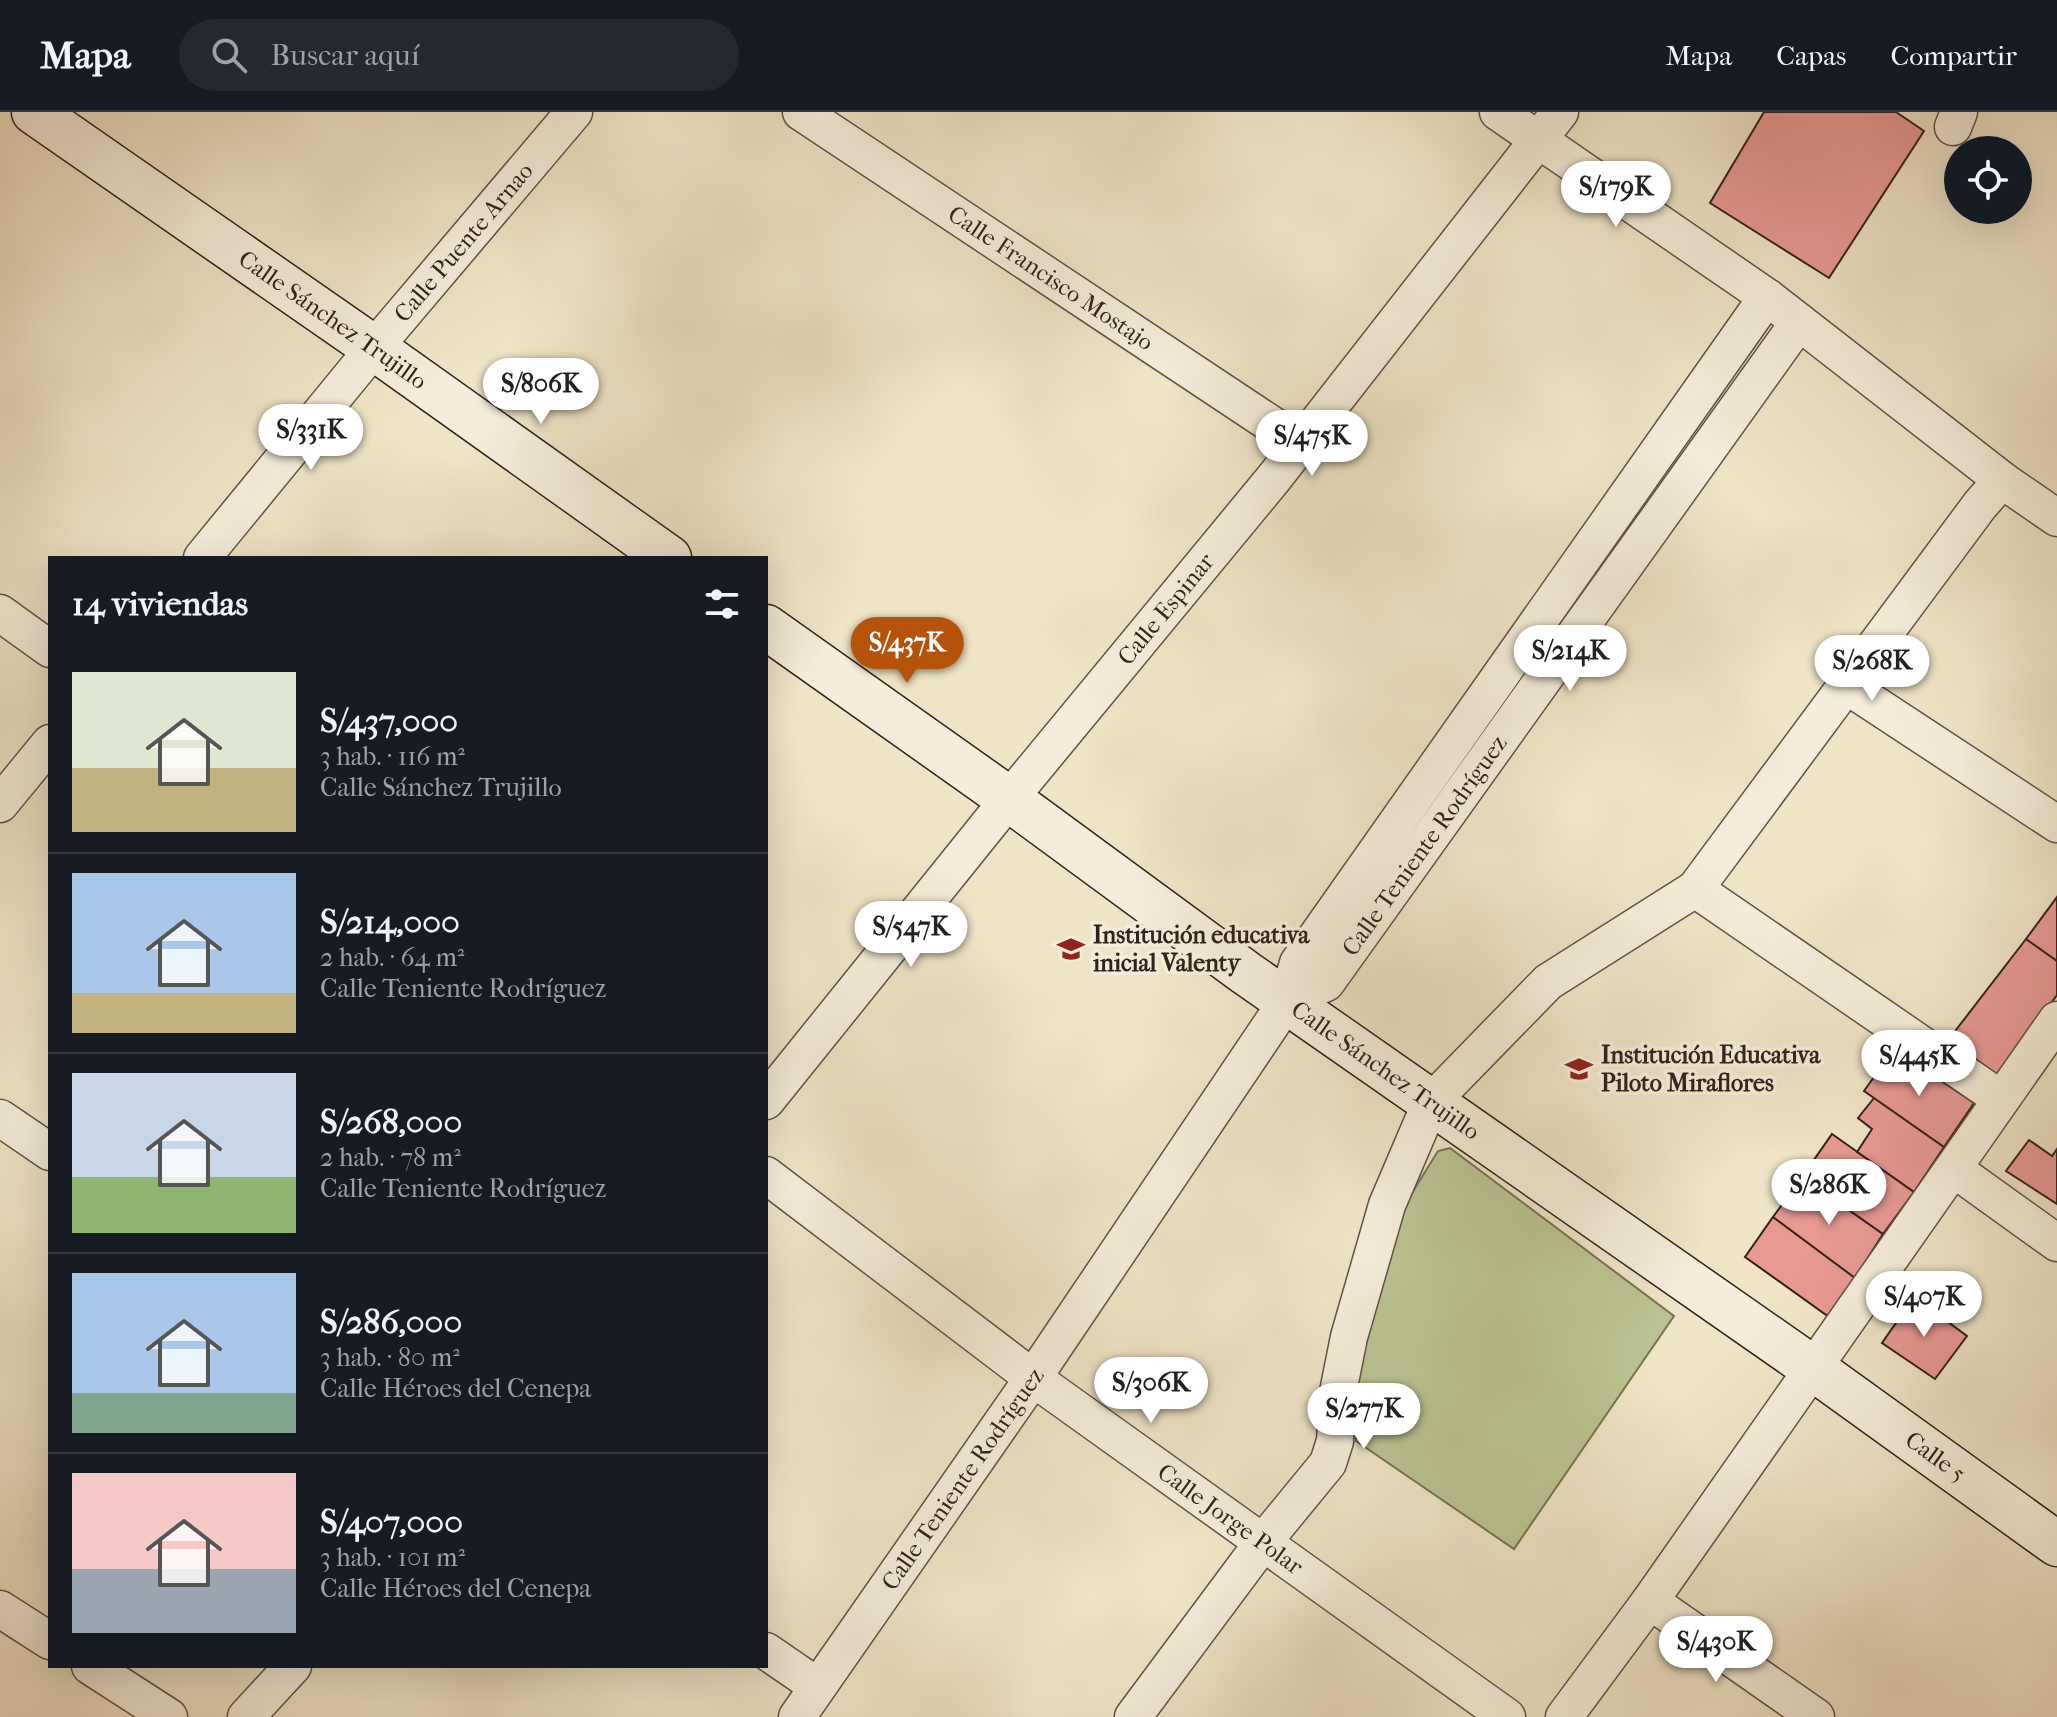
<!DOCTYPE html>
<html lang="es">
<head>
<meta charset="utf-8">
<style>
	body { margin:0; font-family:"IM FELL French Canon",serif; background:#242831; color:#f1f3f6; height:100vh; display:flex; flex-direction:column; font-size:30px; white-space:nowrap }
	* { box-sizing:border-box; margin:0 }
	p { font-size:26px; color:#9ea1a6 }
	.icon { flex:none; width:44px; height:44px; fill:none; stroke:currentColor; stroke-width:2; stroke-linecap:round; stroke-linejoin:round }
	.map { position:relative; flex:1; overflow:hidden }
	.sheet { position:absolute; left:48px; top:444px; width:720px; height:1112px; display:flex; flex-direction:column; background:#171b24; border-radius:0px; box-shadow:0 8px 32px #0002 }
	.sheet>* { flex:none }
	.controls { position:absolute; left:1944px; top:24px; display:grid; gap:16px }
	.controls a { display:grid; place-items:center; width:88px; height:88px; border-radius:50%; background:#171b24; box-shadow:0 8px 32px #0002; font-size:40px }
	.price { position:absolute; translate:-50% -68px; padding:0 18px; border-radius:28px; background:#fff; color:#222; font-size:26px; line-height:52px; filter:drop-shadow(0 2px 4px #0008) }
	.price::after { content:''; position:absolute; left:50%; top:48px; width:24px; height:18px; margin-left:-12px; background:inherit; clip-path:polygon(0 0,100% 0,50% 100%) }
	.price.active { background:#b45309; color:#fff }
	ul { padding:0; list-style:none }
	li { display:flex; align-items:center; gap:24px; height:200px; padding:0 24px }
	li+li { border-top:2px solid #363941 }
	li span { display:grid; place-items:center; flex:none; width:224px; height:160px; border-radius:0px; color:#555 }
	li>.icon { margin-inline-start:auto }
	span .icon { width:96px; height:96px; fill:#fffc; stroke-width:1 }
	li b { font-size:34px }
	h2 { display:flex; justify-content:space-between; align-items:center; height:96px; padding:0 24px; font-size:34px }
	header { display:flex; align-items:center; gap:48px; box-sizing:border-box; height:112px; padding:0 40px; background:#171b24; border-bottom:2px solid #363941 }
	header strong { font-size:38px }
	nav { display:flex; gap:44px; margin-inline-start:auto; font-size:28px }
	.search { width:560px; height:72px; background:#242831; display:flex; align-items:center; gap:20px; box-sizing:border-box; padding:0 28px; border-radius:44px; color:#9ea1a6; font-size:30px }
	.map>svg:first-child { display:block }
	.green { fill:#bcc392; stroke:#767256; stroke-width:2 }
	.building { fill:#e79992; stroke:#31221b; stroke-width:2 }
	.lines { fill:none; stroke-linecap:round; stroke-linejoin:round }
	.street-casing { stroke:#605246; stroke-width:39 }
	.secondary-casing { stroke:#31221b; stroke-width:47 }
	.street { stroke:#f5edd9; stroke-width:36 }
	.secondary { stroke:#f5edd9; stroke-width:44 }
	.labels { text-anchor:middle; stroke-width:7; stroke-linejoin:round; paint-order:stroke }
	.street-label { font-size:24px; fill:#31221b; stroke:#f5edd9 }
	.poi-label { font-size:24px; font-weight:bold; fill:#31221b; stroke:#f5edd9; text-anchor:start }
</style>
</head>
<body>
<header>
<strong>Mapa</strong>
<div class="search"><svg class="icon" aria-label="search" viewBox="0 0 24 24"><circle cx="10" cy="10" r="6"/><path d="M15 15l6 6"/></svg>Buscar aquí</div>
<nav><a>Mapa</a><a>Capas</a><a>Compartir</a></nav>
</header>
<div class="map">
<svg width="2057" height="1605" viewBox="0 0 2057 1605">
	<rect width="100%" height="100%" fill="#efe4c5"/>
	<filter id="stains"><feTurbulence type="fractalNoise" baseFrequency=".0025" numOctaves="4"/><feColorMatrix values="0 0 0 0 .2 0 0 0 0 .09 0 0 0 0 .02 0 0 0 .5 -.17"/></filter>
	<radialGradient id="worn" r=".72"><stop offset=".6" stop-color="#630" stop-opacity="0"/><stop offset="1" stop-color="#630" stop-opacity=".3"/></radialGradient>
	<path class="green" d="M1450 1036 1674 1204 1514 1437 1356 1329 1353 1258 1399 1102 1438 1039Z"/>
	<path class="building" d="M1764 0H1896L1924 19 1829 166 1710 91Z
		M2057 785V849L2026 827Z
		M2026 827 2057 849V883L1997 963 1949 927Z
		M1894 937 1974 991 1944 1035 1864 979Z
		M1874 986 1944 1035 1914 1080 1857 1040 1872 1017 1858 1006Z
		M1832 1022 1914 1080 1883 1122 1802 1065Z
		M2029 1028 2052 1044 2057 1037V1092L2006 1059Z
		M1802 1065 1883 1122 1855 1166 1773 1105Z
		M1773 1105 1855 1166 1829 1205 1745 1145Z
		M1914 1185 1967 1224 1935 1267 1882 1231Z"/>
	<g class="lines">
		<g class="street-casing">
			<g id="street">
				<path id="s1" d="M801 0 1301 332"/>
				<path d="M1498 0 1767 185 2002 368 2057 406"/>
				<path d="M1953 15 1959 0"/>
				<path id="s2" d="M202 446 374 236 574 0"/>
				<path d="M0 501 50 537"/>
				<path d="M1847 574 2057 712"/>
				<path d="M0 692 50 631"/>
				<path d="M1695 777 2001 987"/>
				<path id="s3" d="M1287 889 1326 871 1799 210"/>
				<path id="s4" d="M766 989 1009 687 1274 366 1560 0"/>
				<path d="M0 1006 50 1040"/>
				<path d="M1954 1057 2057 1131"/>
				<path id="s5" d="M766 1063 1033 1266 1507 1605"/>
				<path d="M1650 1489 1816 1605"/>
				<path d="M0 1497 50 1529"/>
				<path d="M766 1539 817 1574"/>
				<path d="M90 1554 169 1605"/>
				<path d="M246 1605 293 1554"/>
				<path id="s6" d="M797 1605 1033 1266 1287 889 1298 851 1767 185"/>
				<path d="M1133 1605 1264 1429 1328 1351 1335 1329 1338 1280 1349 1225 1387 1093 1431 990 1548 870 1695 777 1980 393 2002 368"/>
				<path d="M1564 1605 1650 1489 2057 908"/>
			</g>
		</g>
		<g class="secondary-casing">
			<g id="secondary">
				<path id="s7" d="M34 0 374 236 669 446"/>
				<path id="s8" d="M766 515 1009 687 1246 861 1814 1257 2057 1432"/>
			</g>
		</g>
		<use href="#street" class="street"/>
		<use href="#secondary" class="secondary"/>
	</g>
	<defs>
		<g id="school-bare" transform="scale(2.16)"><path d="M0-5L7-2L0 1L-7-2ZM-4 1L0 2.5L4 1V4Q0 6-4 4Z" fill="#8f2418" stroke="#f5edd9" stroke-width="2.5" paint-order="stroke"/></g>
	</defs>
	<g fill-rule="evenodd">
		<use href="#school-bare" x="1071" y="837"/>
		<use href="#school-bare" x="1579" y="957"/>
	</g>
	<g class="labels">
		<g class="street-label">
			<text dy="8" stroke="none"><textPath href="#s2" startOffset="410">Calle Puente Arnao</textPath></text>
			<text dy="8" stroke="none"><textPath href="#s1" startOffset="300">Calle Francisco Mostajo</textPath></text>
			<text dy="8" stroke="none"><textPath href="#s7" startOffset="364">Calle Sánchez Trujillo</textPath></text>
			<text dy="8" stroke="none"><textPath href="#s4" startOffset="634">Calle Espinar</textPath></text>
			<text dy="8" stroke="none"><textPath href="#s3" startOffset="212">Calle Teniente Rodríguez</textPath></text>
			<text dy="8" stroke="none"><textPath href="#s8" startOffset="762">Calle Sánchez Trujillo</textPath></text>
			<text dy="8" stroke="none"><textPath href="#s8" startOffset="1434">Calle 5</textPath></text>
			<text dy="8" stroke="none"><textPath href="#s6" startOffset="290">Calle Teniente Rodríguez</textPath></text>
			<text dy="8" stroke="none"><textPath href="#s5" startOffset="578">Calle Jorge Polar</textPath></text>
		</g>
		<g class="poi-label">
			<text x="1093" y="831">Institución educativa<tspan x="1093" dy="28">inicial Valenty</tspan></text>
			<text x="1601" y="951">Institución Educativa<tspan x="1601" dy="28">Piloto Miraflores</tspan></text>
		</g>
	</g>
	<rect width="100%" height="100%" filter="url(#stains)"/>
	<rect width="100%" height="100%" fill="url(#worn)"/>
</svg>
<div class="controls">
<a><svg class="icon" aria-label="locate" viewBox="0 0 24 24"><circle cx="12" cy="12" r="6"/><path d="M12 2v4M12 18v4M2 12h4M18 12h4"/></svg></a>
</div>
<b class="price" style="left:1616px;top:117px">S/179K</b>
<b class="price" style="left:541px;top:314px">S/806K</b>
<b class="price" style="left:311px;top:360px">S/331K</b>
<b class="price" style="left:1312px;top:366px">S/475K</b>
<b class="price active" style="left:907px;top:573px">S/437K</b>
<b class="price" style="left:1570px;top:581px">S/214K</b>
<b class="price" style="left:1872px;top:591px">S/268K</b>
<b class="price" style="left:911px;top:857px">S/547K</b>
<b class="price" style="left:1919px;top:986px">S/445K</b>
<b class="price" style="left:1829px;top:1115px">S/286K</b>
<b class="price" style="left:1924px;top:1227px">S/407K</b>
<b class="price" style="left:1151px;top:1313px">S/306K</b>
<b class="price" style="left:1364px;top:1339px">S/277K</b>
<b class="price" style="left:1716px;top:1572px">S/430K</b>
<section class="sheet">
<h2>14 viviendas<svg class="icon" aria-label="filters" viewBox="0 0 24 24"><path d="M4 7h16M4 17h16"/><circle cx="9" cy="7" r="2"/><circle cx="15" cy="17" r="2"/></svg></h2>
<ul>
<li><span style="background:linear-gradient(#dfe7d0 60%,#c2b280 0)"><svg class="icon" aria-label="home" viewBox="0 0 24 24"><path d="M3 11l9-7 9 7M6 9v11h12V9"/></svg></span><div><b>S/437,000</b><p>3 hab. · 116 m²</p><p>Calle Sánchez Trujillo</p></div></li>
<li><span style="background:linear-gradient(#a9c7e8 75%,#c2b280 0)"><svg class="icon" aria-label="home" viewBox="0 0 24 24"><path d="M3 11l9-7 9 7M6 9v11h12V9"/></svg></span><div><b>S/214,000</b><p>2 hab. · 64 m²</p><p>Calle Teniente Rodríguez</p></div></li>
<li><span style="background:linear-gradient(#c9d6e8 65%,#8fb573 0)"><svg class="icon" aria-label="home" viewBox="0 0 24 24"><path d="M3 11l9-7 9 7M6 9v11h12V9"/></svg></span><div><b>S/268,000</b><p>2 hab. · 78 m²</p><p>Calle Teniente Rodríguez</p></div></li>
<li><span style="background:linear-gradient(#a9c7e8 75%,#7fa58c 0)"><svg class="icon" aria-label="home" viewBox="0 0 24 24"><path d="M3 11l9-7 9 7M6 9v11h12V9"/></svg></span><div><b>S/286,000</b><p>3 hab. · 80 m²</p><p>Calle Héroes del Cenepa</p></div></li>
<li><span style="background:linear-gradient(#f6c9c9 60%,#9aa5b1 0)"><svg class="icon" aria-label="home" viewBox="0 0 24 24"><path d="M3 11l9-7 9 7M6 9v11h12V9"/></svg></span><div><b>S/407,000</b><p>3 hab. · 101 m²</p><p>Calle Héroes del Cenepa</p></div></li>
</ul>
</section>
</div>
</body>
</html>
